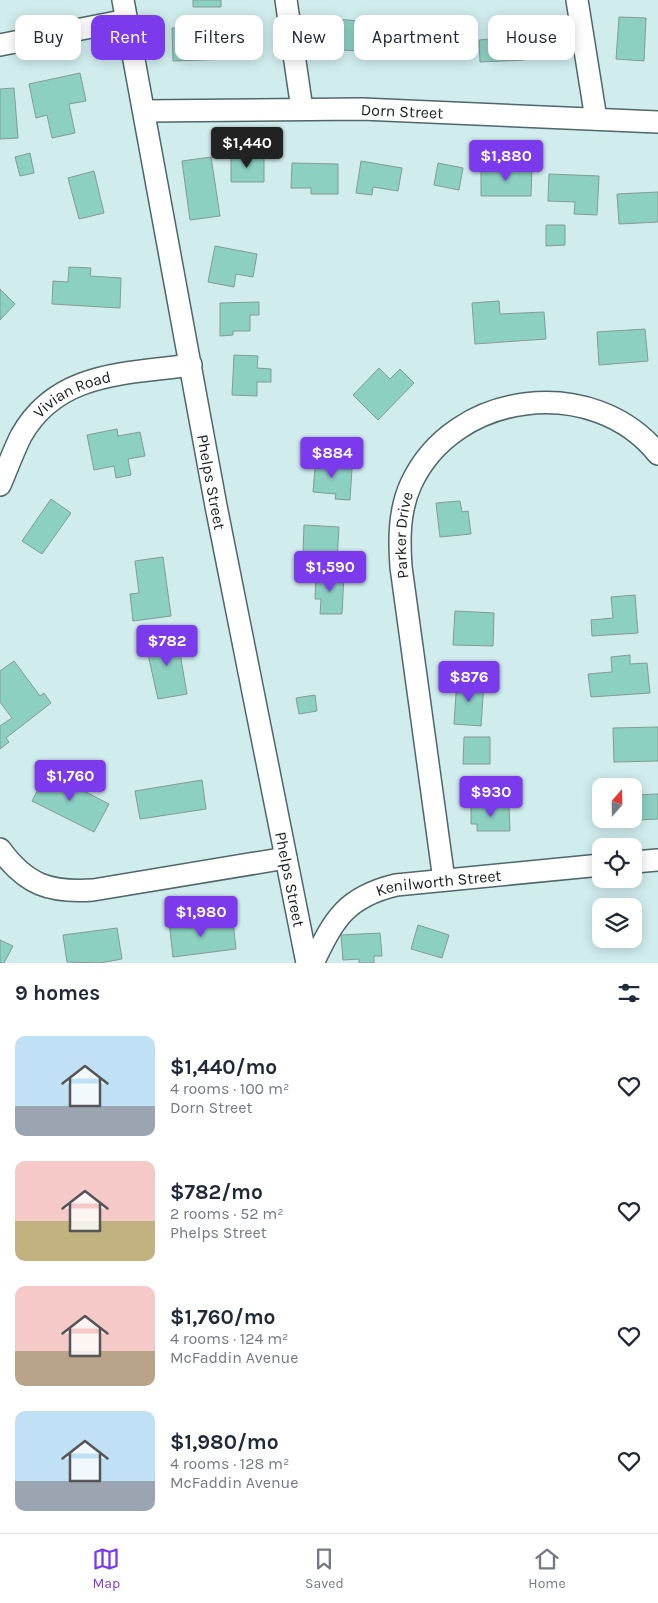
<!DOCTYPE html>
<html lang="en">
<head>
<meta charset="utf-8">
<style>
	body { margin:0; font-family:Karla,sans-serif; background:#f6f6f7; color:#1f2937; height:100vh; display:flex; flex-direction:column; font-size:19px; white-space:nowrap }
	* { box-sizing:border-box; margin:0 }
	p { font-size:16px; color:#747a83 }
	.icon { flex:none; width:28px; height:28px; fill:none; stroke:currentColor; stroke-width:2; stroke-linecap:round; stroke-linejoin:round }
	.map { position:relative; height:963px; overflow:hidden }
	.panel { display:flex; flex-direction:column; background:#fff; flex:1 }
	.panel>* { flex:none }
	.guide { position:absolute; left:15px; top:15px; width:629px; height:45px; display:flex; gap:10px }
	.needle { width:32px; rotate:20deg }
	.buttons { position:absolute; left:592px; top:778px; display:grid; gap:10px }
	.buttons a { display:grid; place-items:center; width:50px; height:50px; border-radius:10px; background:#fff; box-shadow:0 2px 12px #0003; font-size:25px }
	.price { position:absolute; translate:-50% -42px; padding:0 11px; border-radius:5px; background:#7c3aed; color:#fff; font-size:16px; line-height:32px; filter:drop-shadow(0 1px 2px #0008) }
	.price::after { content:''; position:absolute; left:50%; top:30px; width:15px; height:11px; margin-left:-8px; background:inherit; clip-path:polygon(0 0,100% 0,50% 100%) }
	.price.active { background:#222; color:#fff }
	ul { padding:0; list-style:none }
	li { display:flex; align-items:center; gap:15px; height:125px; padding:0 15px }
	li span { display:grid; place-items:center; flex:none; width:140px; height:100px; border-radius:10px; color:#555 }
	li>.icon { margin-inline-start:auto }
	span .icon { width:60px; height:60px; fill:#fffc; stroke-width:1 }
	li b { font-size:21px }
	h2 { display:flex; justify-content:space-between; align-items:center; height:60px; padding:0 15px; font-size:21px }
	.pill { padding:0 18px; border-radius:10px; background:#fff; box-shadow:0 2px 12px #0003; font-size:18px; line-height:45px }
	.pill.active { background:#7c3aed; color:#fff }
	.tab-bar { display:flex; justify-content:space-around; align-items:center; height:70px; border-top:1px solid #e0e1e3; background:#fff; font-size:14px; color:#747a83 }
	.tab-bar a { display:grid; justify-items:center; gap:2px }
	.tab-bar .active { color:#7c3aed }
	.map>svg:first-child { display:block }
	.building { fill:#8cd0c1; stroke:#829b95 }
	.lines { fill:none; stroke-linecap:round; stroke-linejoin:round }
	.minor-casing { stroke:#4e6768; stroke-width:24 }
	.minor { stroke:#fff; stroke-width:21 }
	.labels { text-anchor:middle; stroke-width:4.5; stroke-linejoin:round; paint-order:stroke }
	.street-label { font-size:16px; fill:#162121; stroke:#d0eced }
</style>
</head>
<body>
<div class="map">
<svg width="658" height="963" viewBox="0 0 658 963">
	<rect width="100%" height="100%" fill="#d0eced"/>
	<path class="building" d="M193 0H221V7H193Z
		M619 17 646 18 644 61 616 59Z
		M522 18 525 60 480 62 479 40 500 38 499 19Z
		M334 19 372 22 369 52 331 49Z
		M172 28H200V35L233 34 234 59 173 61Z
		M80 73 86 101 69 104 75 133 52 138 47 115 36 118 29 84Z
		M14 88 18 138 0 139V89Z
		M30 153 34 173 20 176 15 157Z
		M231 155 264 156V182H231Z
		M211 157 220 216 190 220 182 161Z
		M361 161 402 168 398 191 373 187 372 195 356 193Z
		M292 163 338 164V194H311V188H291Z
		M438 163 463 168 459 190 434 185Z
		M481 168H532L531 196H481Z
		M94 171 104 213 79 219 68 178Z
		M549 174 599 176 597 215 574 214 575 202 548 201Z
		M658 192V222L619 224 617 194Z
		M546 225H565V245L546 246Z
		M215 246 257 254 253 277 236 274 234 287 208 282Z
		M69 267 91 268 90 276 121 278 120 308 52 304 53 281 68 282Z
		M0 289 15 304 0 320Z
		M499 301 500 314 544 312 546 339 475 344 472 303Z
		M259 302V315H250V331H233V335L220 336V303Z
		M645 329 648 361 599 365 597 332Z
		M234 355 258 356 257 368 271 369V382H257V396L232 395Z
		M379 368 390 379 400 369 414 383 378 420 353 395Z
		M117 429 118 436 140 432 145 456 128 459 131 475 116 478 114 466 94 470 87 435Z
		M316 456 334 457 333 468 352 469 350 500 335 499 336 494 313 492Z
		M51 499 71 513 42 554 22 541Z
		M460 501 462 512 468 511 471 534 440 537 436 503Z
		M304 525 339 527 337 561 317 560 318 553 303 552Z
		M163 557 171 616 133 621 130 594 139 593 135 561Z
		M316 573 344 574 342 614H320L321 599H315Z
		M635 595 638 633 592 636 591 620 613 618 611 597Z
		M455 611 494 613 493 646 453 645Z
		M177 636 187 694 158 699 145 641Z
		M630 655V664L647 663 650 693 591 697 588 674 612 672 611 657Z
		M14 661 40 696 44 693 51 703 6 738 9 742 0 749V726L12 718 0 702V671Z
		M457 679 484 682 481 726 454 724Z
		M315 695 317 711 299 714 296 698Z
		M658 727V761L614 762 613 728Z
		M464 737H490V764H463Z
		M47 772 109 804 94 832 32 801Z
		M202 780 206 809 140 819 135 791Z
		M658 794V819L617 821V819H634V795Z
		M471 806H509L510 831H477V824H471Z
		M188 919 189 928 233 922 236 949 173 957 169 922Z
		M418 925 449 935 442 958 411 949Z
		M117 928 122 959 100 963 67 962 63 935Z
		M380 933 382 956H374V963H359V959L343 960 341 935Z
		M0 940 13 946 4 963H0Z"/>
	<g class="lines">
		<g class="minor-casing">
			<g id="minor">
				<path id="s1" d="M123 0 216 506 307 963"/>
				<path d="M286 0 302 109"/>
				<path d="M577 0 596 119"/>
				<path d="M0 45 127 20"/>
				<path id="s2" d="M144 111 362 109 658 122"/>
				<path id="s3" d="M0 485C7 469 13 452 21 436 57 371 127 374 191 365"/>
				<path d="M0 849C26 885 50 893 93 890L286 858"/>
				<path d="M634 862 658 860"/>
				<path id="s4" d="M444 880 401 567C399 539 399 510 411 484 454 390 594 374 658 454"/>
				<path id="s5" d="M313 963C334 919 346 897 396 885L601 865"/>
			</g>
		</g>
		<use href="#minor" class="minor"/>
	</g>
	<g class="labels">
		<g class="street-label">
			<text dy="6" stroke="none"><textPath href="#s2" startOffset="258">Dorn Street</textPath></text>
			<text dy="6" stroke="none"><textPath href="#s3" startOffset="122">Vivian Road</textPath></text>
			<text dy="6" stroke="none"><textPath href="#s1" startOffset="490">Phelps Street</textPath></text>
			<text dy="6" stroke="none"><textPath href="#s4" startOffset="348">Parker Drive</textPath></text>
			<text dy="6" stroke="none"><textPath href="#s1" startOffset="895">Phelps Street</textPath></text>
			<text dy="6" stroke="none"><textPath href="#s5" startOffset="162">Kenilworth Street</textPath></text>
		</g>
	</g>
</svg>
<div class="buttons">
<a><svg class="needle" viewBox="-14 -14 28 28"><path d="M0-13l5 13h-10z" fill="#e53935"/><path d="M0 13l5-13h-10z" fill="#747a83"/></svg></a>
<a><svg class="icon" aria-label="locate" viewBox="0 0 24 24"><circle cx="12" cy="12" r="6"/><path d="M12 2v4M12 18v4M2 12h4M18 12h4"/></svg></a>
<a><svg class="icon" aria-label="layers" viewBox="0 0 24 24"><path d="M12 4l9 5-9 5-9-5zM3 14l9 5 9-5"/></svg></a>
</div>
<b class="price active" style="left:247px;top:169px">$1,440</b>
<b class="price" style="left:506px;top:182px">$1,880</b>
<b class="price" style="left:332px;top:479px">$884</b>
<b class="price" style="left:330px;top:593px">$1,590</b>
<b class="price" style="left:167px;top:667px">$782</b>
<b class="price" style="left:469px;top:703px">$876</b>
<b class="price" style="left:70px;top:802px">$1,760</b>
<b class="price" style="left:491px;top:818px">$930</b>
<b class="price" style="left:201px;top:938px">$1,980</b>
<div class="guide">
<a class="pill">Buy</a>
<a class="pill active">Rent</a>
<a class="pill">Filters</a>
<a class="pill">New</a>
<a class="pill">Apartment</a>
<a class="pill">House</a>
</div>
</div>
<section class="panel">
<h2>9 homes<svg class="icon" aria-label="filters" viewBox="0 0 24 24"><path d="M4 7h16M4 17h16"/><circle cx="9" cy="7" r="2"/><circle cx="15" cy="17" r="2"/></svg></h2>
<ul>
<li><span style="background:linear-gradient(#bfe0f5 70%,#9aa5b1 0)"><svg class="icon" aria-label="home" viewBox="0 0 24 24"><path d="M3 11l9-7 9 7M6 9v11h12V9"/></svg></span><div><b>$1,440/mo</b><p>4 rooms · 100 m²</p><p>Dorn Street</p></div><svg class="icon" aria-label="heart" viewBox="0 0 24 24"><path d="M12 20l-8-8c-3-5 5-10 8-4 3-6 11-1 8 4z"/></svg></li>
<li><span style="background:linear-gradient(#f6c9c9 60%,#c2b280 0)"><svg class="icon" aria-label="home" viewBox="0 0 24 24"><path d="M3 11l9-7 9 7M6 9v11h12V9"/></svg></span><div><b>$782/mo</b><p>2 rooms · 52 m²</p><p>Phelps Street</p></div><svg class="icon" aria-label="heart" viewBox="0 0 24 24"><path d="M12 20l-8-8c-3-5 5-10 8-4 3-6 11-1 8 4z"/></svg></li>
<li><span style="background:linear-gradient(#f6c9c9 65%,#b9a48a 0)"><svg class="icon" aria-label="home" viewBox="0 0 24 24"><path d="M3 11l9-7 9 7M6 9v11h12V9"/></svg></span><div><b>$1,760/mo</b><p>4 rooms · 124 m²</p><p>McFaddin Avenue</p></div><svg class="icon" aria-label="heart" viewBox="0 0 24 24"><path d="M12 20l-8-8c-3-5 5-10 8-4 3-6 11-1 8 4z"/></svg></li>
<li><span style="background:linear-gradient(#bfe0f5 70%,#9aa5b1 0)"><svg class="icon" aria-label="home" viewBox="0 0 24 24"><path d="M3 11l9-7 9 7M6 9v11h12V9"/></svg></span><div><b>$1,980/mo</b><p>4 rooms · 128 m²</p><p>McFaddin Avenue</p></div><svg class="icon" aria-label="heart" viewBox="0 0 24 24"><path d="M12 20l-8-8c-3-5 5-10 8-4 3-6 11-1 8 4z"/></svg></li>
</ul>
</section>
<nav class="tab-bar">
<a class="active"><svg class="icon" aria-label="map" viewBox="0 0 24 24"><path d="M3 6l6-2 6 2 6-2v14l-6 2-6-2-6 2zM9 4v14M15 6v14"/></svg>Map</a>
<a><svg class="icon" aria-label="saved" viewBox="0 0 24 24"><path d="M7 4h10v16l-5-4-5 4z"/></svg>Saved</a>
<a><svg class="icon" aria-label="home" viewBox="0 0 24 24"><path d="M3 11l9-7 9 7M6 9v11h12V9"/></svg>Home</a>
</nav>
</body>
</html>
